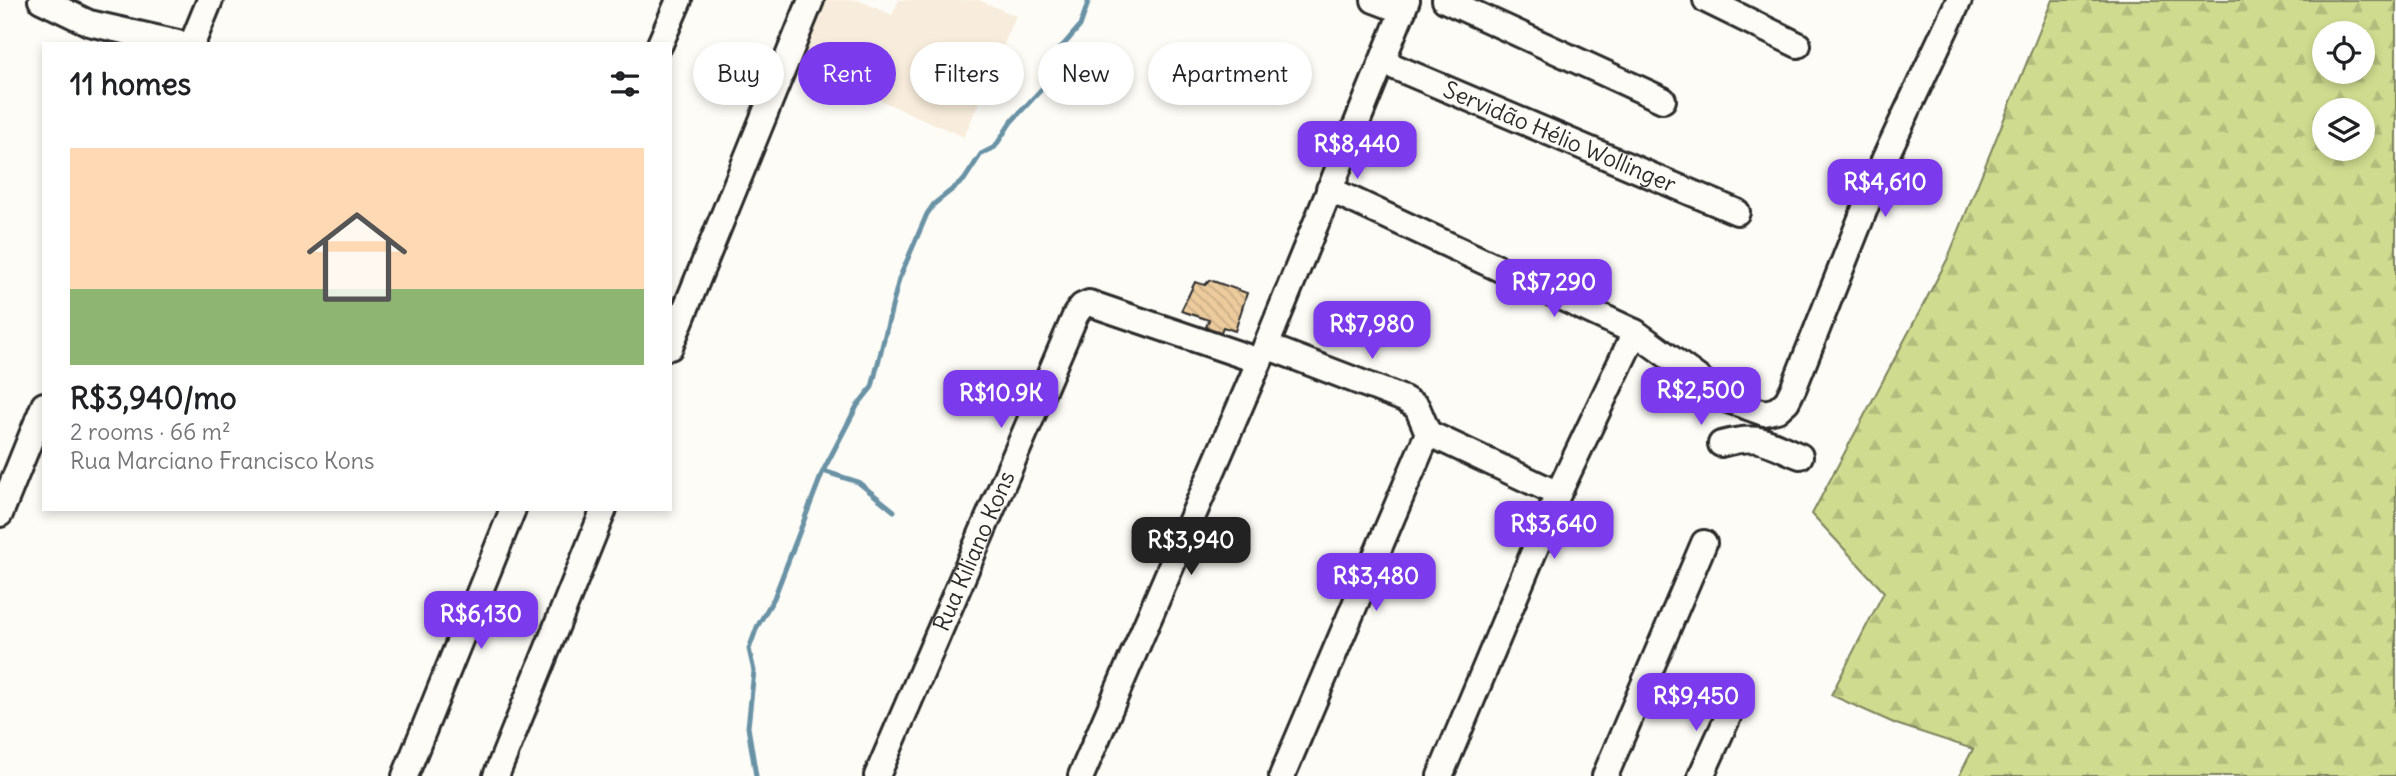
<!DOCTYPE html>
<html lang="en">
<head>
<meta charset="utf-8">
<style>
	body { margin:0; font-family:Delius,sans-serif; background:#f2f2f2; color:#202124; height:100vh; display:flex; flex-direction:column; font-size:26px; white-space:nowrap }
	* { box-sizing:border-box; margin:0 }
	p { font-size:23px; color:#757577 }
	.icon { flex:none; width:38px; height:38px; fill:none; stroke:currentColor; stroke-width:2; stroke-linecap:round; stroke-linejoin:round }
	.map { position:relative; flex:1; overflow:hidden }
	.details { position:absolute; left:42px; top:42px; width:630px; height:469px; display:flex; flex-direction:column; background:#fff; border-radius:0px; box-shadow:0 4px 10px #0003 }
	.details>* { flex:none }
	.top-card { position:absolute; left:693px; top:42px; width:665px; height:63px; display:flex; gap:14px }
	.buttons { position:absolute; left:2312px; top:21px; display:grid; gap:14px }
	.buttons a { display:grid; place-items:center; width:63px; height:63px; border-radius:50%; background:#fff; box-shadow:0 4px 10px #0003; font-size:35px }
	.price { position:absolute; translate:-50% -60px; padding:0 16px; border-radius:14px; background:#7c3aed; color:#fff; font-size:23px; line-height:46px; filter:drop-shadow(0 2px 4px #0008) }
	.price::after { content:''; position:absolute; left:50%; top:42px; width:21px; height:16px; margin-left:-10px; background:inherit; clip-path:polygon(0 0,100% 0,50% 100%) }
	.price.selected { background:#222; color:#fff }
	ul { padding:0; list-style:none }
	li { display:grid; align-content:center; gap:14px; height:371px; padding:0 28px }
	li+li { border-top:2px solid #e0e0e0 }
	li span { display:grid; place-items:center; height:217px; border-radius:0px; color:#555 }
	li>.icon { margin-inline-start:auto }
	span .icon { width:126px; height:126px; fill:#fffc; stroke-width:1 }
	li b { font-size:30px }
	h2 { display:flex; justify-content:space-between; align-items:center; height:84px; padding:0 28px; font-size:30px }
	.tag { padding:0 24px; border-radius:32px; background:#fff; box-shadow:0 4px 10px #0003; font-size:24px; line-height:63px }
	.tag.selected { background:#7c3aed; color:#fff }
	.map>svg:first-child { display:block }
	.built { fill:#f8eddc }
	.forest { fill:url(#forest-firs); stroke:#7d835d; stroke-width:2; fill-rule:evenodd }
	.lines { fill:none; stroke-linecap:round; stroke-linejoin:round }
	.stream { stroke:#6b92a5; stroke-width:5 }
	.building { fill:url(#building-back-hatch); stroke:#2b2b2b; stroke-width:2 }
	.minor-casing { stroke:#2b2b2b; stroke-width:30 }
	.minor { stroke:#fdfcf7; stroke-width:24 }
	.labels { text-anchor:middle; stroke-width:5; stroke-linejoin:round; paint-order:stroke }
	.street-label { font-size:23px; fill:#2b2b2b; stroke:#fdfcf7 }
</style>
</head>
<body>
<div class="map">
<svg width="2396" height="776" viewBox="0 0 2396 776">
	<defs>
		<pattern id="forest-firs" width="22" height="20" patternUnits="userSpaceOnUse" patternTransform="scale(1.75)"><rect width="22" height="20" fill="#cfdb8f"/><path d="M5 1l3.5 6h-7zM16 11l3.5 6h-7z" fill="#b2bc7c"/></pattern>
		<pattern id="building-back-hatch" width="6" height="6" patternUnits="userSpaceOnUse" patternTransform="scale(1.75)"><rect width="6" height="6" fill="#eccb9d"/><path d="M-1 5l2 2M0 0l6 6M5-1l2 2" fill="none" stroke="#cbae87"/></pattern>
	</defs>
	<rect width="100%" height="100%" fill="#fdfcf7"/>
	<filter id="ink" filterUnits="userSpaceOnUse"><feTurbulence type="fractalNoise" baseFrequency=".0143" numOctaves="2"/><feDisplacementMap in="SourceGraphic" scale="14" xChannelSelector="R" yChannelSelector="G"/><feConvolveMatrix kernelMatrix="1 2 1 2 8 2 1 2 1" color-interpolation-filters="sRGB"/></filter>
	<g filter="url(#ink)">
		<path class="built" d="M823 0H858L892 15 899 0H979L1016 16 964 137 797 64Z"/>
		<path class="forest" d="M2052 0H2396V776H1959L1973 749 1896 724 1831 695 1884 592 1812 514 1947 260ZM2324 33H2362V72H2324ZM2324 110H2362V149H2324Z"/>
		<g class="lines">
			<path class="stream" d="M823 471 858 482 894 511
				M756 776 748 727 754 671 749 649 757 627 774 598 823 471 857 406 872 387 899 279 927 214 934 204 964 180 981 154 995 147 1011 122 1050 80 1060 49 1080 26 1089 0"/>
		</g>
		<path class="building" d="M1210 280 1247 293 1235 331 1223 327 1221 332 1206 327 1209 320 1181 311 1195 282 1205 285Z"/>
		<g class="lines">
			<g class="minor-casing">
				<g id="minor">
					<path d="M41 0 89 23 182 44"/>
					<path d="M1374 0 1403 11"/>
					<path d="M1445 0 1663 100"/>
					<path d="M1706 0 1798 45"/>
					<path d="M192 44 210 0"/>
					<path d="M660 44 679 0"/>
					<path id="s1" d="M1383 62 1737 212"/>
					<path d="M1329 189 1635 332 1728 400 1764 413 1777 410 1787 401 1794 387 1885 158 1959 0"/>
					<path d="M1266 346 1404 399 1417 407 1428 433"/>
					<path d="M670 347 811 0"/>
					<path d="M1428 433 1558 494"/>
					<path d="M1721 444C1760 434 1764 441 1800 456"/>
					<path d="M0 514 44 405"/>
					<path d="M405 776 513 509"/>
					<path d="M496 776 604 509"/>
					<path id="s2" d="M877 776 1076 314 1082 306 1089 303 1259 361"/>
					<path d="M1081 776 1266 346 1407 0"/>
					<path d="M1282 776 1428 433"/>
					<path d="M1440 776 1558 494 1635 332"/>
					<path d="M1605 776 1704 543"/>
					<path d="M1701 776 1732 708"/>
				</g>
			</g>
			<use href="#minor" class="minor"/>
		</g>
	</g>
	<g class="labels">
		<g class="street-label">
			<text dy="8" stroke="none"><textPath href="#s1" startOffset="192">Servidão Hélio Wollinger</textPath></text>
			<text dy="8" stroke="none"><textPath href="#s2" startOffset="245">Rua Kiliano Kons</textPath></text>
		</g>
	</g>
</svg>
<div class="buttons">
<a><svg class="icon" aria-label="locate" viewBox="0 0 24 24"><circle cx="12" cy="12" r="6"/><path d="M12 2v4M12 18v4M2 12h4M18 12h4"/></svg></a>
<a><svg class="icon" aria-label="layers" viewBox="0 0 24 24"><path d="M12 4l9 5-9 5-9-5zM3 14l9 5 9-5"/></svg></a>
</div>
<b class="price" style="left:1357px;top:181px">R$8,440</b>
<b class="price" style="left:1885px;top:219px">R$4,610</b>
<b class="price" style="left:1554px;top:319px">R$7,290</b>
<b class="price" style="left:1372px;top:361px">R$7,980</b>
<b class="price" style="left:1701px;top:427px">R$2,500</b>
<b class="price" style="left:1001px;top:430px">R$10.9K</b>
<b class="price" style="left:1554px;top:561px">R$3,640</b>
<b class="price selected" style="left:1191px;top:577px">R$3,940</b>
<b class="price" style="left:1376px;top:613px">R$3,480</b>
<b class="price" style="left:481px;top:651px">R$6,130</b>
<b class="price" style="left:1696px;top:733px">R$9,450</b>
<div class="top-card">
<a class="tag">Buy</a>
<a class="tag selected">Rent</a>
<a class="tag">Filters</a>
<a class="tag">New</a>
<a class="tag">Apartment</a>
</div>
<section class="details">
<h2>11 homes<svg class="icon" aria-label="filters" viewBox="0 0 24 24"><path d="M4 7h16M4 17h16"/><circle cx="9" cy="7" r="2"/><circle cx="15" cy="17" r="2"/></svg></h2>
<ul>
<li><span style="background:linear-gradient(#ffd9b3 65%,#8fb573 0)"><svg class="icon" aria-label="home" viewBox="0 0 24 24"><path d="M3 11l9-7 9 7M6 9v11h12V9"/></svg></span><div><b>R$3,940/mo</b><p>2 rooms · 66 m²</p><p>Rua Marciano Francisco Kons</p></div></li>
</ul>
</section>
</div>
</body>
</html>
